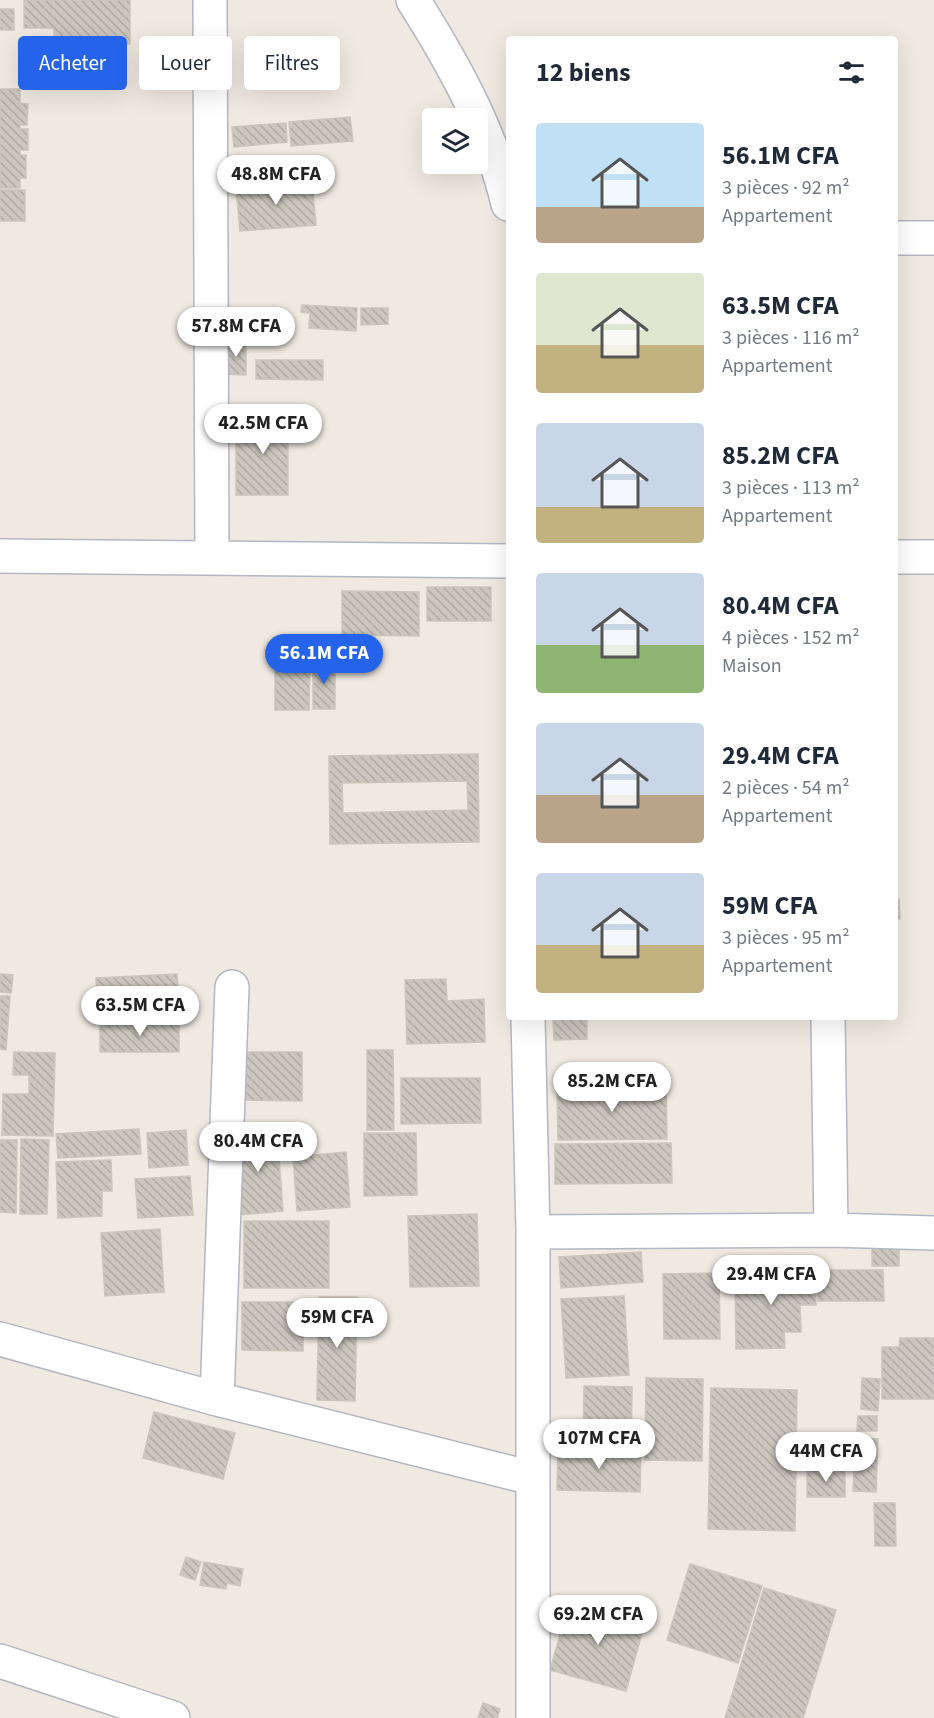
<!DOCTYPE html>
<html lang="fr">
<head>
<meta charset="utf-8">
<style>
	body { margin:0; font-family:"Source Sans 3",sans-serif; background:#f2f2f3; color:#1f2937; height:100vh; display:flex; flex-direction:column; font-size:22px; white-space:nowrap }
	* { box-sizing:border-box; margin:0 }
	p { font-size:20px; color:#747a83 }
	.icon { flex:none; width:33px; height:33px; fill:none; stroke:currentColor; stroke-width:2; stroke-linecap:round; stroke-linejoin:round }
	.map { position:relative; flex:1; overflow:hidden }
	.drawer { position:absolute; left:506px; top:36px; width:392px; height:984px; display:flex; flex-direction:column; background:#fff; border-radius:6px; box-shadow:0 6px 24px #0002 }
	.drawer>* { flex:none }
	.banner { position:absolute; left:18px; top:36px; width:398px; height:54px; display:flex; gap:12px }
	.tools { position:absolute; left:422px; top:108px; display:grid; gap:12px }
	.tools a { display:grid; place-items:center; width:66px; height:66px; border-radius:6px; background:#fff; box-shadow:0 6px 24px #0002; font-size:30px }
	.price { position:absolute; translate:-50% -51px; padding:0 14px; border-radius:21px; background:#fff; color:#222; font-size:20px; line-height:39px; filter:drop-shadow(0 2px 3px #0008) }
	.price::after { content:''; position:absolute; left:50%; top:36px; width:18px; height:14px; margin-left:-9px; background:inherit; clip-path:polygon(0 0,100% 0,50% 100%) }
	.price.on { background:#2563eb; color:#fff }
	ul { padding:0; list-style:none }
	li { display:flex; align-items:center; gap:18px; height:150px; padding:0 30px }
	li span { display:grid; place-items:center; flex:none; width:168px; height:120px; border-radius:6px; color:#555 }
	li>.icon { margin-inline-start:auto }
	span .icon { width:72px; height:72px; fill:#fffc; stroke-width:1 }
	li b { font-size:26px }
	h2 { display:flex; justify-content:space-between; align-items:center; height:72px; padding:0 30px; font-size:26px }
	.pill { padding:0 21px; border-radius:6px; background:#fff; box-shadow:0 6px 24px #0002; font-size:21px; line-height:54px }
	.pill.on { background:#2563eb; color:#fff }
	.map>svg:first-child { display:block }
	.building { fill:url(#building-back-hatch); stroke:#cbc5ba; stroke-width:1.5; fill-rule:evenodd }
	.lines { fill:none; stroke-linecap:round; stroke-linejoin:round }
	.minor-casing { stroke:#b4b7c1; stroke-width:36 }
	.tertiary-casing { stroke:#b4b7c1; stroke-width:36 }
	.minor { stroke:#fff; stroke-width:33 }
	.tertiary { stroke:#fff; stroke-width:33 }
</style>
</head>
<body>
<div class="map">
<svg width="934" height="1718" viewBox="0 0 934 1718">
	<defs>
		<pattern id="building-back-hatch" width="6" height="6" patternUnits="userSpaceOnUse" patternTransform="scale(1.5)"><rect width="6" height="6" fill="#cbc7bf"/><path d="M-1 5l2 2M0 0l6 6M5-1l2 2" fill="none" stroke="#afaba4"/></pattern>
	</defs>
	<rect width="100%" height="100%" fill="#efe9e1"/>
	<path class="building" d="M24 0H130V44L54 43V28H24Z
		M0 9H14V30H0Z
		M0 89H20V103L28 104 27 125H20V129H28V150H20V155H26V178H20V188H0Z
		M350 117 353 141 291 146 289 122Z
		M286 123 287 142 234 147 232 127Z
		M312 182 316 225 240 231 236 188Z
		M0 190H25V221H0Z
		M302 305 357 308 356 331 309 328 310 313 301 312Z
		M361 308H388V324L361 325Z
		M225 341H246V375L225 374Z
		M256 360H323V380L256 379Z
		M255 410 288 411V495H236V423H255Z
		M427 587H491V621H427Z
		M342 591 419 592V636L342 635Z
		M287 642H312V656H288Z
		M275 661H310L309 710H275Z
		M313 661H335V709H313Z
		M478 754 479 842 330 844 329 756ZM467 781 468 810 343 813 342 783Z
		M894 899H899L900 919H894Z
		M0 974 13 975 11 993 0 992Z
		M177 974 179 1014 98 1018 96 978Z
		M446 979 447 1001 484 999 485 1042 407 1044 405 980Z
		M0 996H10L6 1050 0 1049Z
		M553 1017H587V1039L554 1040Z
		M100 1021H179V1052H100Z
		M367 1050H393L394 1130H367Z
		M14 1052 55 1053 53 1136 2 1135 3 1094H29V1075H13Z
		M246 1052H302V1101L246 1100Z
		M401 1078H480L481 1123 401 1124Z
		M666 1086 667 1139 558 1140 557 1087Z
		M139 1129 141 1154 58 1158 56 1134Z
		M186 1130 188 1165 149 1168 147 1133Z
		M277 1131 283 1211 239 1215 232 1135Z
		M364 1133H416L417 1195 364 1196Z
		M21 1139 49 1140 47 1214H20Z
		M0 1140H17L16 1213 0 1212Z
		M671 1143 672 1183 555 1184V1144Z
		M346 1152 350 1207 297 1211 293 1157Z
		M111 1160 112 1191H102V1216L58 1218 56 1162Z
		M190 1176 193 1215 138 1218 135 1179Z
		M477 1214 479 1286 410 1287 408 1216Z
		M244 1221H329V1288H244Z
		M160 1229 164 1292 105 1296 101 1233Z
		M872 1245H899V1266H872Z
		M641 1252 643 1282 561 1288 559 1257Z
		M818 1270H883L884 1301H818Z
		M815 1271 816 1305H800L801 1332H784L785 1348 736 1349 735 1272Z
		M719 1273 720 1339H664L663 1274Z
		M624 1296 629 1375 566 1378 561 1299Z
		M319 1297H357L355 1401 317 1400Z
		M242 1302H303V1351L242 1350Z
		M900 1338H934V1399H882V1347H899Z
		M646 1378 703 1379 702 1461 645 1460Z
		M862 1378 880 1379 878 1411 861 1409Z
		M584 1386 632 1387 631 1449 583 1448Z
		M711 1388 797 1390 795 1531 708 1529Z
		M154 1412 235 1433 223 1479 143 1458Z
		M858 1416H877V1431H857Z
		M816 1434H845V1467H803V1450H826V1444H816Z
		M856 1438 878 1439 876 1492 853 1491Z
		M558 1449 641 1451 640 1492 557 1490Z
		M807 1469H845V1497H807Z
		M874 1503H895L896 1546H875Z
		M186 1557 201 1562 195 1580 180 1575Z
		M204 1562 243 1569 240 1586 227 1583 226 1589 200 1585Z
		M690 1564 762 1586 738 1663 667 1640Z
		M764 1588 836 1610 803 1718H725Z
		M570 1601 645 1622 626 1691 550 1670Z
		M483 1703 500 1709 497 1718H478Z"/>
	<g class="lines">
		<g class="minor-casing">
			<path id="minor" d="M210 0 212 558
				M413 0C453 63 491 131 508 204
				M894 238H934
				M0 556 508 561
				M894 557H934
				M528 1017 533 1232V1718
				M828 1017 831 1230
				M533 1232 831 1230 934 1233
				M0 1339 217 1399 532 1478
				M217 1399 232 987"/>
		</g>
		<g class="tertiary-casing">
			<path id="tertiary" d="M0 1661 173 1718"/>
		</g>
		<use href="#minor" class="minor"/>
		<use href="#tertiary" class="tertiary"/>
	</g>
</svg>
<div class="tools">
<a><svg class="icon" aria-label="layers" viewBox="0 0 24 24"><path d="M12 4l9 5-9 5-9-5zM3 14l9 5 9-5"/></svg></a>
</div>
<b class="price" style="left:276px;top:206px">48.8M CFA</b>
<b class="price" style="left:236px;top:358px">57.8M CFA</b>
<b class="price" style="left:263px;top:455px">42.5M CFA</b>
<b class="price on" style="left:324px;top:685px">56.1M CFA</b>
<b class="price" style="left:140px;top:1037px">63.5M CFA</b>
<b class="price" style="left:612px;top:1113px">85.2M CFA</b>
<b class="price" style="left:258px;top:1173px">80.4M CFA</b>
<b class="price" style="left:771px;top:1306px">29.4M CFA</b>
<b class="price" style="left:337px;top:1349px">59M CFA</b>
<b class="price" style="left:599px;top:1470px">107M CFA</b>
<b class="price" style="left:826px;top:1483px">44M CFA</b>
<b class="price" style="left:598px;top:1646px">69.2M CFA</b>
<div class="banner">
<a class="pill on">Acheter</a>
<a class="pill">Louer</a>
<a class="pill">Filtres</a>
</div>
<section class="drawer">
<h2>12 biens<svg class="icon" aria-label="filters" viewBox="0 0 24 24"><path d="M4 7h16M4 17h16"/><circle cx="9" cy="7" r="2"/><circle cx="15" cy="17" r="2"/></svg></h2>
<ul>
<li><span style="background:linear-gradient(#bfe0f5 70%,#b9a48a 0)"><svg class="icon" aria-label="home" viewBox="0 0 24 24"><path d="M3 11l9-7 9 7M6 9v11h12V9"/></svg></span><div><b>56.1M CFA</b><p>3 pièces · 92 m²</p><p>Appartement</p></div></li>
<li><span style="background:linear-gradient(#dfe7d0 60%,#c2b280 0)"><svg class="icon" aria-label="home" viewBox="0 0 24 24"><path d="M3 11l9-7 9 7M6 9v11h12V9"/></svg></span><div><b>63.5M CFA</b><p>3 pièces · 116 m²</p><p>Appartement</p></div></li>
<li><span style="background:linear-gradient(#c9d6e8 70%,#c2b280 0)"><svg class="icon" aria-label="home" viewBox="0 0 24 24"><path d="M3 11l9-7 9 7M6 9v11h12V9"/></svg></span><div><b>85.2M CFA</b><p>3 pièces · 113 m²</p><p>Appartement</p></div></li>
<li><span style="background:linear-gradient(#c9d6e8 60%,#8fb573 0)"><svg class="icon" aria-label="home" viewBox="0 0 24 24"><path d="M3 11l9-7 9 7M6 9v11h12V9"/></svg></span><div><b>80.4M CFA</b><p>4 pièces · 152 m²</p><p>Maison</p></div></li>
<li><span style="background:linear-gradient(#c9d6e8 60%,#b9a48a 0)"><svg class="icon" aria-label="home" viewBox="0 0 24 24"><path d="M3 11l9-7 9 7M6 9v11h12V9"/></svg></span><div><b>29.4M CFA</b><p>2 pièces · 54 m²</p><p>Appartement</p></div></li>
<li><span style="background:linear-gradient(#c9d6e8 60%,#c2b280 0)"><svg class="icon" aria-label="home" viewBox="0 0 24 24"><path d="M3 11l9-7 9 7M6 9v11h12V9"/></svg></span><div><b>59M CFA</b><p>3 pièces · 95 m²</p><p>Appartement</p></div></li>
</ul>
</section>
</div>
</body>
</html>
